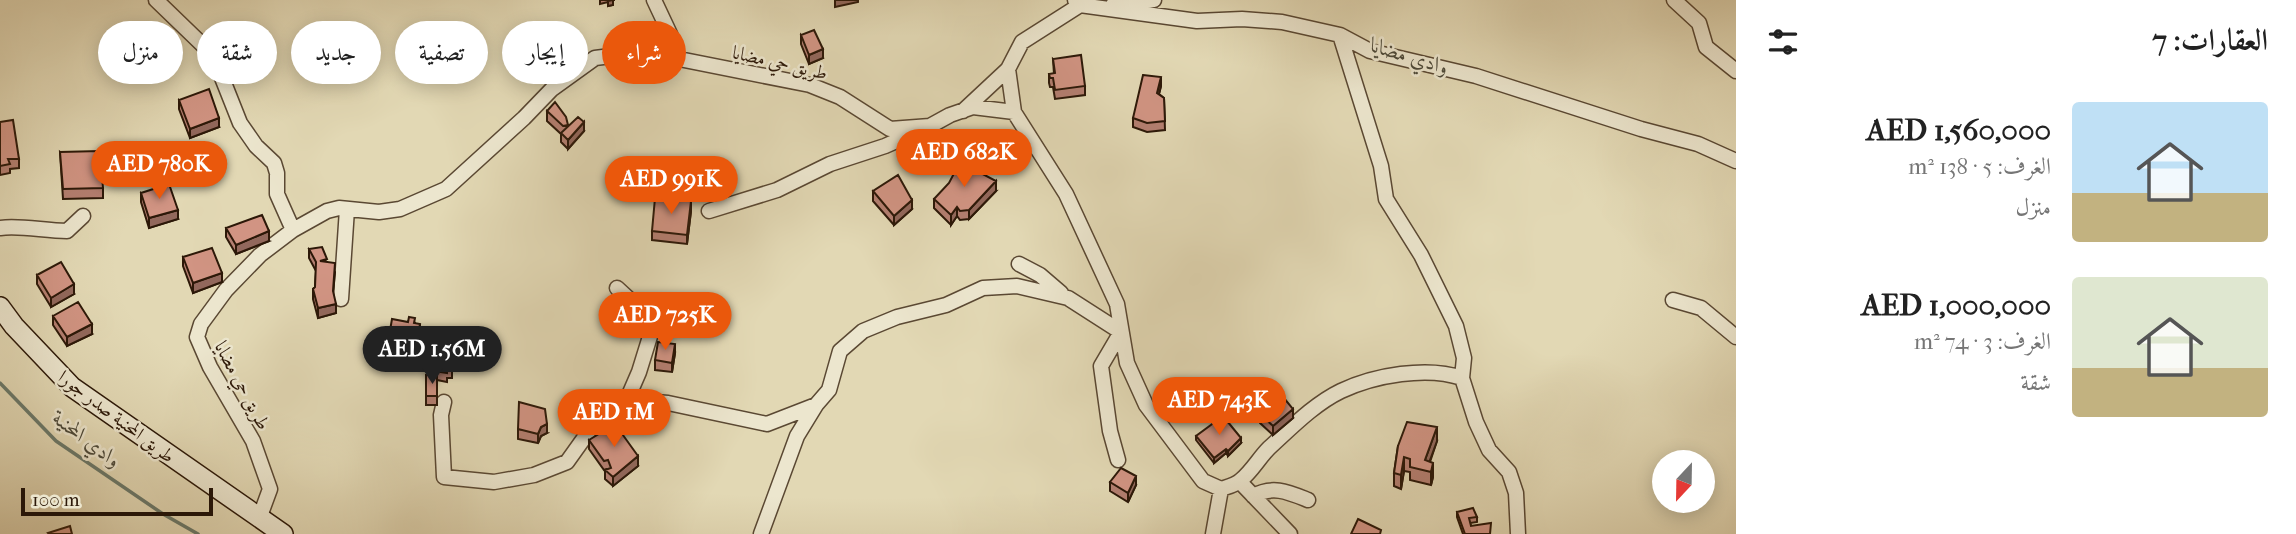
<!DOCTYPE html>
<html lang="ar">
<head>
<meta charset="utf-8">
<style>
	body { margin:0; font-family:"IM FELL French Canon",Amiri,serif; background:#f6f6f6; color:#222; direction:rtl; height:100vh; display:flex; flex-direction:column; font-size:26px; white-space:nowrap }
	* { box-sizing:border-box; margin:0 }
	p { font-size:23px; color:#767676 }
	.icon { flex:none; width:38px; height:38px; fill:none; stroke:currentColor; stroke-width:2; stroke-linecap:round; stroke-linejoin:round }
	.map { position:relative; flex:1; overflow:hidden; direction:ltr }
	.details { display:flex; flex-direction:column; background:#fff; width:560px }
	.details>* { flex:none }
	.banner { position:absolute; left:21px; top:21px; width:665px; height:63px; direction:rtl; display:flex; gap:14px }
	.needle { width:46px; rotate:202deg }
	.buttons { position:absolute; left:1652px; top:450px; display:grid; gap:14px }
	.buttons a { display:grid; place-items:center; width:63px; height:63px; border-radius:50%; background:#fff; box-shadow:0 4px 18px #0003; font-size:35px }
	.scale { position:absolute; left:21px; bottom:18px; width:192px; box-sizing:border-box; padding-left:7px; border:4px solid #2c1808; border-top:0; font-size:19px; line-height:24px; white-space:nowrap; color:#2c1808; -webkit-text-stroke:5px #ece6ce; paint-order:stroke }
	.price { position:absolute; translate:-50% -60px; padding:0 16px; border-radius:24px; background:#ea580c; color:#fff; font-size:23px; line-height:46px; filter:drop-shadow(0 2px 4px #0008) }
	.price::after { content:''; position:absolute; left:50%; top:42px; width:21px; height:16px; margin-left:-10px; background:inherit; clip-path:polygon(0 0,100% 0,50% 100%) }
	.price.current { background:#222; color:#fff }
	ul { padding:0; list-style:none }
	li { display:flex; align-items:center; gap:21px; height:175px; padding:0 28px }
	li span { display:grid; place-items:center; flex:none; width:196px; height:140px; border-radius:7px; color:#555 }
	li>.icon { margin-inline-start:auto }
	span .icon { width:84px; height:84px; fill:#fffc; stroke-width:1 }
	li b { font-size:30px }
	h2 { display:flex; justify-content:space-between; align-items:center; height:84px; padding:0 28px; font-size:30px }
	.chip { padding:0 24px; border-radius:32px; background:#fff; box-shadow:0 4px 18px #0003; font-size:24px; line-height:63px }
	.chip.current { background:#ea580c; color:#fff }
	main { display:flex; flex:1; min-height:0 }
	.map>svg:first-child { display:block }
	.lines { fill:none; stroke-linecap:round; stroke-linejoin:round }
	.stream { stroke:#6b796a; stroke-width:3.5 }
	.street-casing { stroke:#5a4833; stroke-width:17 }
	.secondary-casing { stroke:#2c1808; stroke-width:22 }
	.street { stroke:#ece6ce; stroke-width:14 }
	.secondary { stroke:#ece6ce; stroke-width:19 }
	.wall { fill:#b47f71; stroke:#2c1808; stroke-width:2 }
	.shaded-wall { fill:#92685c; stroke:#2c1808; stroke-width:2 }
	.building { fill:#d19483; stroke:#2c1808; stroke-width:2 }
	.labels { text-anchor:middle; stroke-width:5; stroke-linejoin:round; paint-order:stroke }
	.street-label { font-size:19px; fill:#2c1808; stroke:#ece6ce }
	.water-label { font-size:21px; font-style:italic; fill:#4c4939; stroke:#ece6ce }
</style>
</head>
<body>
<main>
<section class="details">
<h2>العقارات: 7<svg class="icon" aria-label="filters" viewBox="0 0 24 24"><path d="M4 7h16M4 17h16"/><circle cx="9" cy="7" r="2"/><circle cx="15" cy="17" r="2"/></svg></h2>
<ul>
<li><span style="background:linear-gradient(#bfe0f5 65%,#c2b280 0)"><svg class="icon" aria-label="home" viewBox="0 0 24 24"><path d="M3 11l9-7 9 7M6 9v11h12V9"/></svg></span><div><b>AED 1,560,000</b><p>الغرف: 5 · 138 m²</p><p>منزل</p></div></li>
<li><span style="background:linear-gradient(#dfe7d0 65%,#c2b280 0)"><svg class="icon" aria-label="home" viewBox="0 0 24 24"><path d="M3 11l9-7 9 7M6 9v11h12V9"/></svg></span><div><b>AED 1,000,000</b><p>الغرف: 3 · 74 m²</p><p>شقة</p></div></li>
</ul>
</section>
<div class="map">
<svg width="1736" height="534" viewBox="0 0 1736 534">
	<rect width="100%" height="100%" fill="#e2d8b4"/>
	<filter id="stains"><feTurbulence type="fractalNoise" baseFrequency=".00286" numOctaves="4"/><feColorMatrix values="0 0 0 0 .2 0 0 0 0 .09 0 0 0 0 .02 0 0 0 .5 -.17"/></filter>
	<radialGradient id="worn" r=".72"><stop offset=".6" stop-color="#630" stop-opacity="0"/><stop offset="1" stop-color="#630" stop-opacity=".3"/></radialGradient>
	<g class="lines">
		<path class="stream" d="M0 383 56 441 163 514 198 534"/>
		<g class="street-casing">
			<path id="street" d="M156 0 213 55 240 123 256 146 274 163 277 173V194L293 230
				M654 0 670 34 677 58
				M1075 0 1080 5 1197 21 1242 19 1282 22 1340 35 1370 51 1476 76 1641 129 1698 144 1736 161
				M1674 0 1699 23 1706 47 1736 71
				M1114 3 1154 0
				M1340 35 1381 166 1386 199 1421 255 1456 326 1464 358 1462 378
				M963 111 1008 69
				M1014 112 1008 69 1022 42 1080 5 1086 4
				M709 211 777 190 830 164 885 146 919 131
				M0 228C20 225 45 231 67 231L83 216
				M1019 264 1040 275 1061 293
				M617 288 643 312 652 330 639 372 626 402 642 401 668 403 767 424 816 405
				M341 299 347 209
				M1673 300 1701 308 1736 337
				M444 402 441 415 444 477 494 482 534 475 567 462 592 427 626 402
				M1240 482 1290 534
				M1253 496C1273 485 1288 492 1308 500
				M259 519 270 489 253 441 210 367 197 337 201 324 226 290 260 255 293 230 327 211 339 208 379 212 400 209 446 189 524 118 552 89 595 58 619 55H659L810 85 840 97 890 129 930 126 950 115 973 107 1014 112 1066 194 1117 304 1127 363 1146 405 1203 481 1221 489C1227 487 1236 485 1241 480 1252 471 1259 458 1269 448 1291 428 1314 404 1341 391 1375 375 1427 366 1462 378L1476 422 1489 450 1509 472 1516 493 1518 534
				M761 534 797 436 816 405 829 390 840 351 863 331 897 317 946 305 983 288 1017 286 1068 298 1121 332 1101 366 1110 431 1118 460
				M1213 534 1221 489"/>
		</g>
		<g class="secondary-casing">
			<path id="secondary" d="M0 307 14 326 72 387 283 534"/>
		</g>
		<use href="#street" class="street"/>
		<use href="#secondary" class="secondary"/>
	</g>
	<path class="wall" d="M600 0H615H613V5L608 6V2L600 4Z
		M801 35 823 58 809 64 801 44Z
		M1053 59 1085 86V95L1055 99 1053 87H1050L1049 83V74H1054Z
		M1161 86 1159 94 1164 98 1165 130 1147 132 1133 127V118Z
		M179 100 219 127 190 138 179 109Z
		M547 111 568 126 584 131 568 149 561 142V134L547 121Z
		M0 122 19 159V168L10 169V173L0 175Z
		M60 152 103 188V198L63 199Z
		M873 191 912 209 894 225 873 201Z
		M996 191 969 219 960 220 957 216 951 225 934 208V199Z
		M141 193 178 219 149 228 141 202Z
		M673 199 691 211 687 244 652 240V231Z
		M226 228 269 241 236 254 226 237Z
		M309 249 327 262 335 272 333 293 336 313 318 318 313 299V289L315 287 316 271 309 258Z
		M183 257 222 282 193 293 183 266Z
		M37 275 74 294 51 307 37 284Z
		M53 316 92 334 67 346 53 325Z
		M415 323 420 333 415 362 387 357V348Z
		M434 347H452V378H447V382L437 380V405H426V375H434Z
		M675 353 672 372 655 370V360Z
		M1255 403 1293 418 1273 435 1260 423V418L1255 412Z
		M518 429 547 433 541 436 538 443 518 439Z
		M1196 436 1241 443 1228 456 1226 453 1214 463 1196 440Z
		M589 440 638 466 613 486 605 479V470L607 469 604 470 589 449Z
		M1437 441 1430 462 1433 477 1431 485 1410 480V472L1404 471 1401 489 1394 486V473L1398 446Z
		M1110 482 1136 485 1128 502 1110 491Z
		M1457 512 1477 517V522L1470 523 1471 526 1490 534H1463L1457 517Z"/>
	<path class="shaded-wall" d="M613 0V5L608 6V1Z
		M835 0H858V2L835 7Z
		M823 49V58L809 64V55Z
		M1161 77V86L1157 102V93Z
		M219 118V127L190 138V129Z
		M584 122V131L568 149V140Z
		M996 181V191L969 219V210Z
		M912 200V209L894 225V216Z
		M691 201V211L687 244V235Z
		M957 207V216L951 225V215Z
		M178 210V219L149 228V218Z
		M269 231V241L236 254V245Z
		M222 273V282L193 293V283Z
		M74 284V294L51 307V298Z
		M336 304V313L318 318V308Z
		M92 324V334L67 346V337Z
		M420 324V333L415 362V353Z
		M675 344V353L672 372V363Z
		M1293 409V418L1273 435V426Z
		M547 424V433L541 436 538 443V434L541 427Z
		M1437 427V441L1426 471 1425 460Z
		M1241 438V443L1228 456V451Z
		M1226 449V453L1214 463V458Z
		M638 456V466L613 486V477Z
		M1404 457V471L1401 489V475Z
		M1433 463V477L1431 485V472Z
		M1136 476V485L1128 502V493Z"/>
	<path class="building" d="M814 30 823 49 809 55 801 35Z
		M1081 55 1085 86 1055 90 1053 78H1050L1049 74 1055 73 1053 59Z
		M1143 75 1161 77 1157 93 1164 98 1165 121 1147 123 1133 118Z
		M209 89 219 118 190 129 179 100Z
		M555 102 566 117 568 125 563 126 547 111Z
		M578 117 584 122 568 140 561 133Z
		M13 120 19 159H8L10 164 0 166V122Z
		M100 151 103 188 63 189 60 152Z
		M960 162 996 181 969 210 960 211 957 207 951 215 934 199 949 183Z
		M898 175 912 200 894 216 873 191Z
		M169 184 178 210 149 218 141 193Z
		M665 195 673 196V199L691 201 687 235 652 231 655 198 664 199Z
		M262 215 269 231 236 245 226 228Z
		M322 247 327 259 320 261 335 263 333 291 336 304 318 308 313 289 315 287 316 262 309 249Z
		M212 248 222 273 193 283 183 257Z
		M61 262 74 284 51 298 37 275Z
		M78 302 92 324 67 337 53 316Z
		M409 317 415 318 414 323 420 324 415 353 387 348 392 319 408 322Z
		M658 342 675 344 672 363 655 360Z
		M434 347H452V369H447V373L434 371Z
		M426 375H437V396H426Z
		M1275 387 1293 409 1273 426 1260 414 1263 412 1255 403Z
		M519 402 545 409 547 424 541 427 538 434 518 429Z
		M1223 416 1241 438 1228 451 1226 449 1214 458 1196 436Z
		M1407 422 1437 427 1425 460 1433 463 1431 472 1410 467V459L1404 457 1401 475 1394 473 1398 446Z
		M615 424 638 456 613 477 605 470 611 468 608 460 604 461 589 440Z
		M1121 468 1136 476 1128 493 1110 482Z
		M1473 508 1477 517 1469 518 1471 526 1491 523 1490 534H1465L1457 512Z
		M1358 519 1381 530 1380 534H1351Z
		M70 526 72 534H49L48 533Z"/>
	<g class="labels">
		<g class="street-label">
			<text transform="translate(780 62) rotate(13)" y="7">طريق حي مضايا</text>
			<text transform="translate(243 385) rotate(62)" y="7">طريق حي مضايا</text>
			<text transform="translate(117 416) rotate(37)" y="7">طريق المحنية صدر جورا</text>
		</g>
		<g class="water-label">
			<text transform="translate(1410 56) rotate(17)" y="7">وادي مضايا</text>
			<text transform="translate(87 439) rotate(37)" y="7">وادي المحنية</text>
		</g>
	</g>
	<rect width="100%" height="100%" filter="url(#stains)"/>
	<rect width="100%" height="100%" fill="url(#worn)"/>
</svg>
<div class="buttons">
<a><svg class="needle" viewBox="-14 -14 28 28"><path d="M0-13l5 13h-10z" fill="#e53935"/><path d="M0 13l5-13h-10z" fill="#767676"/></svg></a>
</div>
<div class="scale">100 m</div>
<b class="price" style="left:964px;top:189px">AED 682K</b>
<b class="price" style="left:159px;top:201px">AED 780K</b>
<b class="price" style="left:671px;top:216px">AED 991K</b>
<b class="price" style="left:665px;top:352px">AED 725K</b>
<b class="price current" style="left:432px;top:386px">AED 1.56M</b>
<b class="price" style="left:1219px;top:437px">AED 743K</b>
<b class="price" style="left:614px;top:449px">AED 1M</b>
<div class="banner">
<a class="chip current">شراء</a>
<a class="chip">إيجار</a>
<a class="chip">تصفية</a>
<a class="chip">جديد</a>
<a class="chip">شقة</a>
<a class="chip">منزل</a>
</div>
</div>
</main>
</body>
</html>
